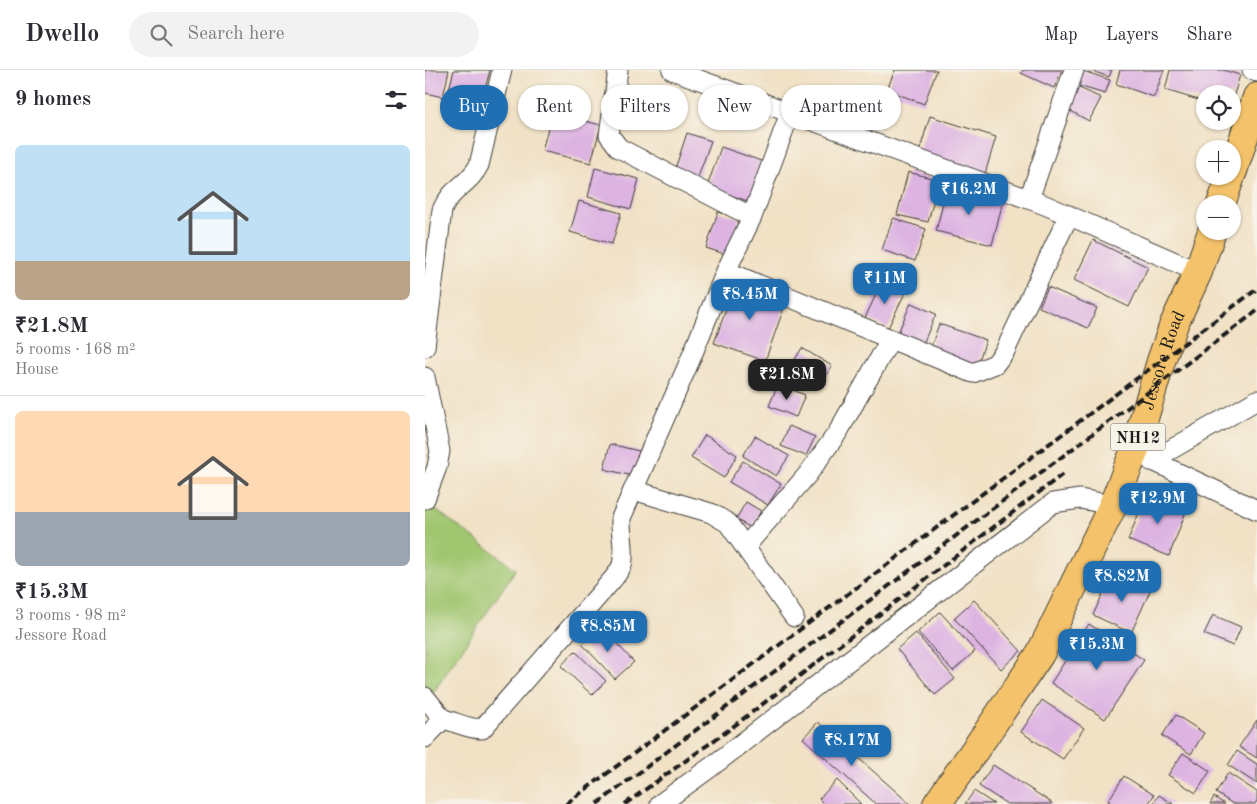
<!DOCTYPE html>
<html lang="en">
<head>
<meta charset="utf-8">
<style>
	body { margin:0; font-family:"Old Standard TT",serif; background:#f2f2f3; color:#2b2b33; height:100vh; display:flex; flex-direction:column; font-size:19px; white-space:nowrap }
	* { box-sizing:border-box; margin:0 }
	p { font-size:16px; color:#7c7c81 }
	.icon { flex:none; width:28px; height:28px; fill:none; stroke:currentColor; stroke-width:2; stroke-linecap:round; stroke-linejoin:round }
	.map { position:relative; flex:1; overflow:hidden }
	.panel { display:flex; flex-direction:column; background:#fff; width:425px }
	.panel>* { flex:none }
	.guide { position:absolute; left:15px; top:15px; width:475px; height:45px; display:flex; gap:10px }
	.buttons { position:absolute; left:771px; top:15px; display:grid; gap:10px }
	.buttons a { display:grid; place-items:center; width:45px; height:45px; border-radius:50%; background:#fff; box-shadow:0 1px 4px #0004; font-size:25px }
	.price { position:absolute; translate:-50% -42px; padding:0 11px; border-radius:10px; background:#1f6fb2; color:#fff; font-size:16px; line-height:32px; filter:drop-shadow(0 1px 2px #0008) }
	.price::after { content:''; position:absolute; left:50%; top:30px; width:15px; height:11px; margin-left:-8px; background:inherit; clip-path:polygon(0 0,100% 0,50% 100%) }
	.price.active { background:#222; color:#fff }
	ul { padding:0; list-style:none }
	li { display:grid; align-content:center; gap:10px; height:265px; padding:0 15px }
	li+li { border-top:1px solid #e1e1e2 }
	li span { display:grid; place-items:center; height:155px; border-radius:8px; color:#555 }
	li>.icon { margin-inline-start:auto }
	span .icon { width:90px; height:90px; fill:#fffc; stroke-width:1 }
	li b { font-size:21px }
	h2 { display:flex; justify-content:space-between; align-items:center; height:60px; padding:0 15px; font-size:21px }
	.chip { padding:0 18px; border-radius:22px; background:#fff; box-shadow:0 1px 4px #0004; font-size:18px; line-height:45px }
	.chip.active { background:#1f6fb2; color:#fff }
	header { display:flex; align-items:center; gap:30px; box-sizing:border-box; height:70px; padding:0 25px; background:#fff; border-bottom:1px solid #e1e1e2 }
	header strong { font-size:24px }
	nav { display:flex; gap:28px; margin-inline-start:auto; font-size:18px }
	.search { width:350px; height:45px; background:#f2f2f3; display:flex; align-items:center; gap:12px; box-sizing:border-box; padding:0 18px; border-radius:28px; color:#7c7c81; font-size:19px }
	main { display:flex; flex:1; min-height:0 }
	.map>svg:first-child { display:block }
	.green { fill:#a0c670; stroke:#5e7146 }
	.building { fill:#ddb3e2 }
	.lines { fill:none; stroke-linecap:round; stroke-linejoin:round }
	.minor-casing { stroke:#3c3a35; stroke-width:21 }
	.highway-casing { stroke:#3c3a35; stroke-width:30 }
	.minor { stroke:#fff; stroke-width:19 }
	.highway { stroke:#f3c26a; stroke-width:28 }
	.rail { stroke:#1c1c1c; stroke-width:4; stroke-dasharray:8 4; stroke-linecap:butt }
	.labels { text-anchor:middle; stroke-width:4; stroke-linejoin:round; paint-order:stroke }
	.shield { fill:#f7f3e8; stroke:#5e5c59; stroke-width:1 }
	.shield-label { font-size:16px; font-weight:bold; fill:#1c1c1c }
	.street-label { font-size:18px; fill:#1c1c1c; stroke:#f7f3e8 }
</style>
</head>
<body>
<header>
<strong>Dwello</strong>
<div class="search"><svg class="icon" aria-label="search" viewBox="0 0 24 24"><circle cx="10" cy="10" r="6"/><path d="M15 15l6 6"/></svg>Search here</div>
<nav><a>Map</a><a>Layers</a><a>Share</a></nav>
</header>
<main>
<section class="panel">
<h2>9 homes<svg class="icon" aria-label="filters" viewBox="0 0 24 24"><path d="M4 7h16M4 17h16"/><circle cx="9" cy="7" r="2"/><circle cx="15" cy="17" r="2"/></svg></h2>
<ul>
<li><span style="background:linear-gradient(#bfe0f5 75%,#b9a48a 0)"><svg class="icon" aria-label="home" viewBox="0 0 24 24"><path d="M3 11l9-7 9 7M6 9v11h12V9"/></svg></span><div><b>₹21.8M</b><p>5 rooms · 168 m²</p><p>House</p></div></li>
<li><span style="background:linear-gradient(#ffd9b3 65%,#9aa5b1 0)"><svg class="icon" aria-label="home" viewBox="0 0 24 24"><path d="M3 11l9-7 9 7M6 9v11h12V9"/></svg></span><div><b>₹15.3M</b><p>3 rooms · 98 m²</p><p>Jessore Road</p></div></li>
</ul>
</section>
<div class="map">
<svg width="832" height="734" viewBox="0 0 832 734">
	<rect width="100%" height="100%" fill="#f7f3e8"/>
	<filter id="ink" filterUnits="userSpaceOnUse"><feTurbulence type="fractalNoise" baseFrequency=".02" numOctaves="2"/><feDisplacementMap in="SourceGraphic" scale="10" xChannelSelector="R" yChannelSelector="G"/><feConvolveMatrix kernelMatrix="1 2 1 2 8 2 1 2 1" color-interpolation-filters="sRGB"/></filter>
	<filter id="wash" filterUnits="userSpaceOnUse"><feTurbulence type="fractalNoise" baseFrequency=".0096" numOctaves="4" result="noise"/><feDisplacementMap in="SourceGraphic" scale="20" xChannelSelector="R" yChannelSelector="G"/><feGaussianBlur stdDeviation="1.12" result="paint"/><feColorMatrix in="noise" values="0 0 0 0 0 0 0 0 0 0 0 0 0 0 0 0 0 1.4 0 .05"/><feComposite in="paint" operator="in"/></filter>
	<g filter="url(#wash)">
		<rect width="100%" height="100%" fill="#f1e1c5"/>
		<path class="green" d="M0 432 91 499 0 635Z"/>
		<g id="blocks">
			<path class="building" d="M0 0H24L18 27 0 23Z
				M29 0H65L56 35 22 27Z
				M470 0H512L499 34 462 20Z
				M598 0H637L629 18 596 3Z
				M655 0 685 10 680 24 650 15Z
				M664 0H687L684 7Z
				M695 0H739L729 27 691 14Z
				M745 0H798L815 5 808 28V24H780V32L740 20Z
				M650 16 676 28 664 51 640 38Z
				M127 43 176 55 166 93 117 81Z
				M505 46 571 67 559 107 493 86Z
				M262 63 286 71 273 107 250 99Z
				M296 77 342 93 328 133 282 117Z
				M170 98 214 109 206 139 163 127Z
				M483 102 514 110 503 152 472 145Z
				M522 117 578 131 567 175 511 161Z
				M154 131 196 143 187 174 145 162Z
				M293 142 314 148 303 185 281 178Z
				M468 148 501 159 490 191 457 180Z
				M668 170 723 197 704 237 649 210Z
				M312 209 361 232 340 291 289 273Z
				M457 212 480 223 463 258 440 248Z
				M623 217 672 238 663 258 614 237Z
				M486 233 511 244 497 276 472 265Z
				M514 254 561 270 551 299 504 282Z
				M377 278 407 296 396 314 366 296Z
				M353 314 380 325 371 347 344 336Z
				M364 356 390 367 381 386 356 376Z
				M280 365 312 385 299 408 266 388Z
				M330 366 364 386 351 406 318 386Z
				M185 374 218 382 212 407 179 399Z
				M318 391 356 414 343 435 304 412Z
				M722 423 762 439 744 486 703 470Z
				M321 432 336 441 326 458 311 449Z
				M687 504 725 521 706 563 668 545Z
				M549 530 596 581 576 599 529 548Z
				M515 542 550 581 528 601 493 562Z
				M788 545 816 557 808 576 779 564Z
				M664 554 719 590 680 649 626 613Z
				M176 557 209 592 190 609 157 574Z
				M491 563 530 609 510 625 472 579Z
				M150 581 181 611 167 625 136 596Z
				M617 630 659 658 638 689 596 662Z
				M751 645 779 663 766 684 737 666Z
				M832 650V688L814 677Z
				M393 652 485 734H451L378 668Z
				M812 681 832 694V714L803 695Z
				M758 683 785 701 771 723 743 705Z
				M568 695 627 733 626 734H582L554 716Z
				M803 703 832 722V731L830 734H808L791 723Z
				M699 706 729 725 723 734H688L683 731Z
				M412 710 436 734H399L394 729Z
				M549 721 569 734H540Z
				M734 725 748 734H728Z
				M789 727 800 734H785Z"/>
		</g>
	</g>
	<g filter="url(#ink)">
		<use href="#blocks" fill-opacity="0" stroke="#3c3a35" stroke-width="1"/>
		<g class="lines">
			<g class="minor-casing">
				<path id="minor" d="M193 0 184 65 194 78 327 147
					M247 0 620 135 773 202
					M827 0 832 2
					M604 129 649 0
					M301 201 548 303 570 294 580 281 644 145
					M0 277 17 140C26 118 44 115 54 95L77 0
					M0 307 15 381 12 397 0 429
					M709 382 832 440
					M726 391 832 330
					M208 420 286 443 303 453 369 547
					M320 477 383 404 413 362 465 270
					M0 627 18 649
					M0 668 18 649C31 652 43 659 57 659L188 509C191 505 195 500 197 495 201 481 195 463 196 448L266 288 301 201 327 147 365 43
					M235 734 286 697 628 433 655 429 688 435"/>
			</g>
			<g class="highway-casing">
				<g id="highway">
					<path d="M808 101 832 27"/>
					<path d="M796 134 806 106"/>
					<path id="s1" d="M512 734 561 664 615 584 688 435 709 382 736 291 749 254 773 202 787 161"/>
				</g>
			</g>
			<use href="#minor" class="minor"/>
			<use href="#highway" class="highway"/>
			<path class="rail" d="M141 734 832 219
				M172 734 832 241
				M200 734 305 659 638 404"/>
		</g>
	</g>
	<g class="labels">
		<rect class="shield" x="685.5" y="353.5" width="55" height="27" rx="4"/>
		<g class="shield-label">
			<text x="713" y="373">NH12</text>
		</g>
		<g class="street-label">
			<text dy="6" stroke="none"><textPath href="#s1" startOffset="501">Jessore Road</textPath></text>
		</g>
	</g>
</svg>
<div class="buttons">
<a><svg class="icon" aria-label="locate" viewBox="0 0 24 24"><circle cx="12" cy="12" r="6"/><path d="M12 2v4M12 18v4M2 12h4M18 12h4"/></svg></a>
<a>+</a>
<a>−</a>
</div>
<b class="price" style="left:544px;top:146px">₹16.2M</b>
<b class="price" style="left:460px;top:235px">₹11M</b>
<b class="price" style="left:325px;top:251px">₹8.45M</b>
<b class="price active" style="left:362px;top:331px">₹21.8M</b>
<b class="price" style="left:733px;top:455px">₹12.9M</b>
<b class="price" style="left:697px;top:533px">₹8.82M</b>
<b class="price" style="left:183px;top:583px">₹8.85M</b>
<b class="price" style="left:672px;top:601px">₹15.3M</b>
<b class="price" style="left:427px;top:697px">₹8.17M</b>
<div class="guide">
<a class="chip active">Buy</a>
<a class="chip">Rent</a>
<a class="chip">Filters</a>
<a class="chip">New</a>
<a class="chip">Apartment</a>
</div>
</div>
</main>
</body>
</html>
